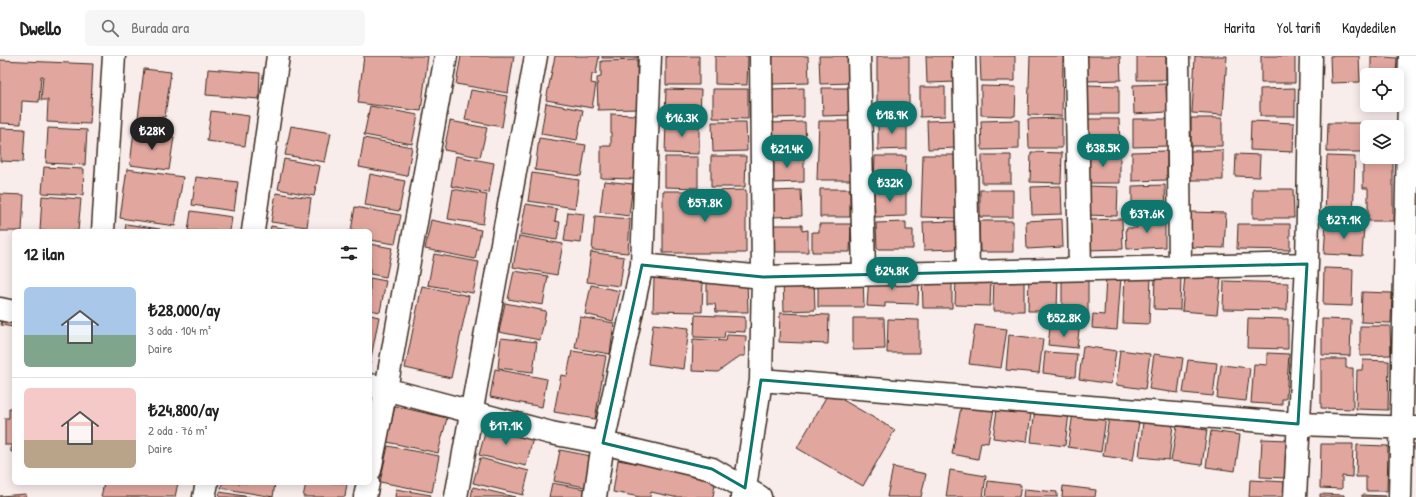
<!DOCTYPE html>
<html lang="tr">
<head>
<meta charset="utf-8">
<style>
	body { margin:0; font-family:"Patrick Hand",sans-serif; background:#f6f6f6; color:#222; height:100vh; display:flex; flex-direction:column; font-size:15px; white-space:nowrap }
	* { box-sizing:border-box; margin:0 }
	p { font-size:13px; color:#767676 }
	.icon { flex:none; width:22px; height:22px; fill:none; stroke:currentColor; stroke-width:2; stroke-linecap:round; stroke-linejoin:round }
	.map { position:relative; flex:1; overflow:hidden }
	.panel { position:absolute; left:12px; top:173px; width:360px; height:256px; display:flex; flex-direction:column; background:#fff; border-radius:6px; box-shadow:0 2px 10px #0003 }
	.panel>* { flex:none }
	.tools { position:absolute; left:1360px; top:12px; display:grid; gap:8px }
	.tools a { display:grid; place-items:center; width:44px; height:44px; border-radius:6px; background:#fff; box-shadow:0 2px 10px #0003; font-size:20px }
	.price { position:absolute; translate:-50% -34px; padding:0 9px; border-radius:14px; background:#0f766e; color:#fff; font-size:13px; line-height:26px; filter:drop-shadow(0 1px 2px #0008) }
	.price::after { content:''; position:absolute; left:50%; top:24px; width:12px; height:9px; margin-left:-6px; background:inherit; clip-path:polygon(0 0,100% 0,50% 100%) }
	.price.selected { background:#222; color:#fff }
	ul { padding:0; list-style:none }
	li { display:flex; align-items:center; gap:12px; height:100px; padding:0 12px }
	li+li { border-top:1px solid #e0e0e0 }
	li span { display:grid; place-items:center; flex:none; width:112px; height:80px; border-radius:6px; color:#555 }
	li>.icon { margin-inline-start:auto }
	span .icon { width:48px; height:48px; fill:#fffc; stroke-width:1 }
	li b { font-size:17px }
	h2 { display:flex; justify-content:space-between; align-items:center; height:48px; padding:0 12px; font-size:17px }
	header { display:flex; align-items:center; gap:24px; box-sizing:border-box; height:56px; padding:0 20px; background:#fff; border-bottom:1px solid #e0e0e0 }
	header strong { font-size:19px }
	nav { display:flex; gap:22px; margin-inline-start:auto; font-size:14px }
	.search { width:280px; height:36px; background:#f6f6f6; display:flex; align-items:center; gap:10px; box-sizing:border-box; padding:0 14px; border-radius:6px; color:#767676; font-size:15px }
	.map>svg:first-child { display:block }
	.building { fill:#e1a79f; stroke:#3b2a1e }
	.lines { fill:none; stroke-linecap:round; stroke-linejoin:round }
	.minor-casing { stroke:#3b2a1e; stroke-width:25 }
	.minor { stroke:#fff; stroke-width:22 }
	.marked { fill:none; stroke:#0f766e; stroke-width:3; stroke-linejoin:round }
</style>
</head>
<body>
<header>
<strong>Dwello</strong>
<div class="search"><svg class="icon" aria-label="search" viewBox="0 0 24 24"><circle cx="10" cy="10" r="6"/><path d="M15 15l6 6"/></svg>Burada ara</div>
<nav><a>Harita</a><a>Yol tarifi</a><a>Kaydedilen</a></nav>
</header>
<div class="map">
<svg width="1416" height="441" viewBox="0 0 1416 441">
	<rect width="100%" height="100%" fill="#f9edec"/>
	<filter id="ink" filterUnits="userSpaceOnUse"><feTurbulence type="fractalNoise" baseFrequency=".025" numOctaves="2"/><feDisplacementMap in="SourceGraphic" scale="8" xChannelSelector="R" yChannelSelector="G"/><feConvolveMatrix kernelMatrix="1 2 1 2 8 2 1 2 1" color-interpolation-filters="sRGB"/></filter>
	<g filter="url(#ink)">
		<path class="building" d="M364 0H428L421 55 358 47Z
			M461 0H514L508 37 456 28Z
			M555 0H599L596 18H592L591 27 596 28 592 52 546 44Z
			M602 0H637V2H602Z
			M666 0H699V29H666Z
			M715 0H748L747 29 715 28Z
			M771 0H808L809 27 772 28Z
			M819 0H851V27L820 28Z
			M877 0H909V60H877Z
			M926 0H957V26L927 27Z
			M980 0H1015V25H981Z
			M1030 0H1063L1062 60 1028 59Z
			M1087 0H1120L1121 24 1087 25Z
			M1137 0H1166V24H1137Z
			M1195 0H1227L1223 59 1192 57Z
			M1261 0H1295V27H1261Z
			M1330 0H1359L1360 26 1331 27Z
			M1371 0 1397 2 1396 19H1371Z
			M0 4 93 8 90 68 47 66 48 44H41L43 20H41L39 46 22 45 21 68 0 67Z
			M637 4 638 53 598 54 597 22 601 21V5Z
			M144 13 171 16 165 61H157L156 72 137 70Z
			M208 13 260 17 259 43 206 39Z
			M1166 28 1167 56 1134 58 1133 29Z
			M1086 29 1119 30V58H1086Z
			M981 30 1016 31 1015 60 981 59Z
			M920 31H945V60L920 61Z
			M804 32V61L772 62 771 33Z
			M822 32H852V59L823 60Z
			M1295 32V60H1260V33Z
			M666 33 701 34 700 63H665Z
			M713 33H748V63L713 62Z
			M471 34 507 40 502 71 465 64Z
			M546 47 583 54 577 84 541 78Z
			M370 50 418 59 412 88 364 79Z
			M211 55 249 60 245 90 207 85Z
			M611 58 636 59 634 123 601 122V90H611Z
			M1062 62V92H1029L1028 63Z
			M1191 62H1222V90H1191Z
			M1085 63H1119L1120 90 1086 91Z
			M1133 63H1168V90L1133 91Z
			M956 64 957 92 928 93 927 65Z
			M1019 64V93L982 94 981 65Z
			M450 65 487 72 480 101 444 94Z
			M819 65H851V124H817Z
			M878 65H907V93L878 94Z
			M1251 65 1294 67 1293 96 1250 94Z
			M666 66H699V98L665 97Z
			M712 66H746L747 95 713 96Z
			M805 66 806 96H771L770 67Z
			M1328 67H1365L1364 96H1327Z
			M291 70 331 77 325 106 285 99Z
			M0 72 25 73 23 106 0 105Z
			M48 72 87 74 85 109 46 107Z
			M134 75 174 81 169 114 130 109Z
			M364 82 412 91 407 120 359 111Z
			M539 82 586 89 581 120 535 114Z
			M1223 94V124H1190V95Z
			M1167 95V124L1132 125V96Z
			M1031 96 1062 97 1061 127 1030 126Z
			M1120 96V127H1086V97Z
			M1236 98 1260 99 1259 121 1235 120Z
			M923 99H958L956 162 921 161Z
			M982 99H1011V127H982Z
			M456 100 494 107 489 137 451 130Z
			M711 100H746L745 131H711Z
			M804 100V126L771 127 770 101Z
			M875 100H906L905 129H874Z
			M1327 100 1355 101 1353 164 1325 163Z
			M665 101H698V132L665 131Z
			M1363 102H1393V165H1368V132H1363Z
			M284 103 320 110 314 140 278 133Z
			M44 111 84 113 83 139 42 137Z
			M127 113 183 121 175 170 120 162Z
			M532 117 579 124 575 152 528 145Z
			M370 118 405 125 399 155 365 149Z
			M196 121 238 126 234 155 192 149Z
			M604 125 633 128 629 160 600 156Z
			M1165 129 1166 158H1132V130Z
			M1061 130 1062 158 1032 159 1031 131Z
			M1087 130 1118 131 1117 160 1086 159Z
			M906 132V160L875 161 874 134Z
			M453 133 487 139 483 168 448 163Z
			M820 133H850V161H820Z
			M1253 133H1293L1294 162H1253Z
			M746 134V197H663V135H699V147L712 148V135Z
			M801 134 802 160 772 161V135Z
			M980 134H1013V161H980Z
			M276 137 311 142 307 171 271 166Z
			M0 138 24 139 22 175H0Z
			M42 140 81 143 78 175H40Z
			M526 148 557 153 555 165 560 166 557 184 520 178Z
			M355 151 401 159 395 188 370 184V175H351Z
			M191 155 232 161 230 175H188Z
			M568 156 584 158 581 187 564 185Z
			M1191 156 1226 157 1224 192 1189 191Z
			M595 160 630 163 628 197 592 194Z
			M1165 162V191L1127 193 1126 172H1137L1136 163Z
			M1062 163 1063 191 1027 193 1026 165Z
			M1122 163 1123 193 1087 194 1086 164Z
			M431 164 481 174 475 203 425 193Z
			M955 165 956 193 924 194 923 166Z
			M979 165H1013V196H980Z
			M906 166V174H913V193H877L876 167Z
			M1326 167 1364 169 1362 200 1324 198Z
			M126 168 160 173V175H125Z
			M819 168H851L850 196H812V176H819Z
			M1238 168H1290V194L1237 193Z
			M769 169H802V175L808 174V196H769Z
			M271 170 300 175H270Z
			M519 180 563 188 557 219 513 211Z
			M370 188 392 192 386 221 370 218Z
			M591 196 624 201 620 230 587 226Z
			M434 198 479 206 473 237 428 229Z
			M1324 212 1353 213 1352 250 1323 249Z
			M514 215 548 220 543 249 508 243Z
			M994 218H1024V255H993Z
			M1062 219H1088V260H1062Z
			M1125 219 1151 220 1149 268 1123 267Z
			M1185 219 1221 222 1217 258 1182 255Z
			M863 220 864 251H818V221Z
			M869 220 919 222 918 248 885 247V251L867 250Z
			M952 220V252H923L922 221Z
			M1029 220H1058L1057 255H1028Z
			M1106 220 1121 221 1117 274 1092 272 1093 258 1104 259Z
			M1155 220H1181L1180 254 1154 253Z
			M370 222 386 225 380 256 370 254Z
			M654 222 703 223 702 256 653 255Z
			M814 222 815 254 784 255 783 223Z
			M956 222 991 223 990 250 955 249Z
			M747 223 748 256H716L715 248H707V224Z
			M1224 225 1288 227 1287 254 1223 253Z
			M591 229 620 235 613 265 585 258Z
			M422 230 469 240 451 322 405 312Z
			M1362 236 1392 237 1391 267 1361 266Z
			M505 247 546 255 540 284 499 276Z
			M3 257 14 258V271L1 269Z
			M780 257 829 259 828 288 779 286Z
			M370 259 379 261 370 307Z
			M695 259 745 261V276L725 275 724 282 694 281Z
			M580 261 614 267 610 298 575 292Z
			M853 262H884L885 293 853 294Z
			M1248 262 1288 263V293L1247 292Z
			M888 263 919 264V297H887Z
			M1322 263 1351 264 1350 300 1322 299Z
			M653 268 689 272 684 313 648 308Z
			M975 269 1007 273 1001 312 969 308Z
			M1360 270H1390L1391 299 1360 300Z
			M1050 272 1079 274 1077 292 1048 289Z
			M727 279 746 280 745 300H740L718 316 692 315 693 283 726 285Z
			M1009 279 1043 283 1039 317 1006 314Z
			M501 282 537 286 533 316 498 312Z
			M1083 290 1116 295 1111 328 1079 323Z
			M1120 294 1150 298 1145 333 1116 329Z
			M572 295 606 300 595 363 554 356 561 319 567 320Z
			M1045 296 1077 298 1075 321 1043 317Z
			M1267 297 1289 298 1286 343H1282V349L1251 347 1254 308 1267 309Z
			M1154 298 1183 302 1178 337 1149 333Z
			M1321 303H1346V312H1353V353L1321 352Z
			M1188 304 1217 307 1213 340 1183 337Z
			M1363 304 1389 305 1388 354 1356 353 1357 314H1362Z
			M1221 309 1250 312 1246 345 1217 342Z
			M495 313 547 323 542 351 490 341Z
			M829 336 895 374 863 430 797 392Z
			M963 341 995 347 988 387 981 386 978 403 952 398Z
			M998 347 1032 351 1027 386 993 382Z
			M395 350 447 362 438 397 387 386Z
			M9 352H14V396H11V389H5V362H9Z
			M1035 353 1069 357 1065 390 1031 386Z
			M1073 357 1106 361 1101 396 1068 391Z
			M1109 362 1139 366 1133 404 1103 400Z
			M1143 366 1173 369 1169 404 1139 401Z
			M487 370 533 382 526 410 479 399Z
			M1177 370 1207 374 1202 409 1171 405Z
			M1211 375 1240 379 1235 415 1206 411Z
			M1262 383 1288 384 1286 422 1260 421Z
			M1321 388H1353L1352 421 1342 420V433L1320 432Z
			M1357 389 1388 390 1387 435H1366V421H1356Z
			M388 390 439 400 432 436 380 426Z
			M560 394 591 400 585 431 554 425Z
			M480 402 529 415 523 439 473 427Z
			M618 404 716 421 713 441H674L651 436 650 441H640L613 436Z
			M893 411 926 418 921 441H887Z
			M950 414 986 420 983 441H946Z
			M1250 424 1287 426 1286 441H1249Z
			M988 425 1021 429 1019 441H986Z
			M104 427H178L175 441H101Z
			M222 427H275L273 441 221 432Z
			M306 427H347L345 441H303Z
			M552 427 585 433 584 441H549Z
			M1063 430 1096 434 1095 441H1062Z
			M473 431 515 441H471Z
			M396 433 431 439 430 441H395Z
			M1024 433 1057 436V441H1023Z
			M220 436 250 441H219Z
			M26 438V441H0V440Z
			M1320 438 1344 439V441H1320Z
			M1362 439 1386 440V441H1362Z"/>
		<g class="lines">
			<g class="minor-casing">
				<path id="minor" d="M859 0 864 218
					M964 0 968 216
					M1076 0 1080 213
					M1178 0 1180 211
					M103 175 114 0
					M253 175 278 0
					M642 209 763 221 761 0
					M0 253 14 256
					M761 324 763 221 1307 208
					M370 329 551 377 603 387 712 413 760 441
					M370 414 386 333 446 0
					M204 441 207 427
					M365 441 368 427
					M456 441 536 0
					M595 441 603 387 642 209 650 0
					M742 441 745 432 761 324 1298 368 1416 372
					M1295 441 1307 208 1311 0
					M1400 441 1410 0"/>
			</g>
			<use href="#minor" class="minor"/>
		</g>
	</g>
	<path class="marked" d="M1307 208 1298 368 761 324 745 432 712 413 603 387 642 209 763 221Z"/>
</svg>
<div class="tools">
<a><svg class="icon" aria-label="locate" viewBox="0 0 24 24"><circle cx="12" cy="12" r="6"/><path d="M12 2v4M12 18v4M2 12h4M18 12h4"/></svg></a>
<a><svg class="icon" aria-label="layers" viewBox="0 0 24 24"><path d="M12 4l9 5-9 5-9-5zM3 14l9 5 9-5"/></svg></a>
</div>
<b class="price" style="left:892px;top:79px">₺18.9K</b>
<b class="price" style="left:682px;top:82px">₺16.3K</b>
<b class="price selected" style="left:152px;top:95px">₺28K</b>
<b class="price" style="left:1103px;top:112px">₺38.5K</b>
<b class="price" style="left:787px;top:113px">₺21.4K</b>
<b class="price" style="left:890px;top:147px">₺32K</b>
<b class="price" style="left:705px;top:167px">₺57.8K</b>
<b class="price" style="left:1147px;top:178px">₺37.6K</b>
<b class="price" style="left:1344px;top:184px">₺27.1K</b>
<b class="price" style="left:892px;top:235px">₺24.8K</b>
<b class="price" style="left:1064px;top:282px">₺52.8K</b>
<b class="price" style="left:506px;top:390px">₺17.1K</b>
<section class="panel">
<h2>12 ilan<svg class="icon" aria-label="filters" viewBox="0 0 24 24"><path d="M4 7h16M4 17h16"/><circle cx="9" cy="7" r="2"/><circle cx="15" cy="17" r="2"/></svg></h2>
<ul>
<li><span style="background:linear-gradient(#a9c7e8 60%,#7fa58c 0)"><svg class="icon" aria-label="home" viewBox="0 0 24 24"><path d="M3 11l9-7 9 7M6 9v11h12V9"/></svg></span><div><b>₺28,000/ay</b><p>3 oda · 104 m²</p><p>Daire</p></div></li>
<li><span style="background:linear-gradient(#f6c9c9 65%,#b9a48a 0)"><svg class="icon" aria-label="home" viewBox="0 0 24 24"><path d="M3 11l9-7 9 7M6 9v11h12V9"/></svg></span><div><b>₺24,800/ay</b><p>2 oda · 76 m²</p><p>Daire</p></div></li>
</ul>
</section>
</div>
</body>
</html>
